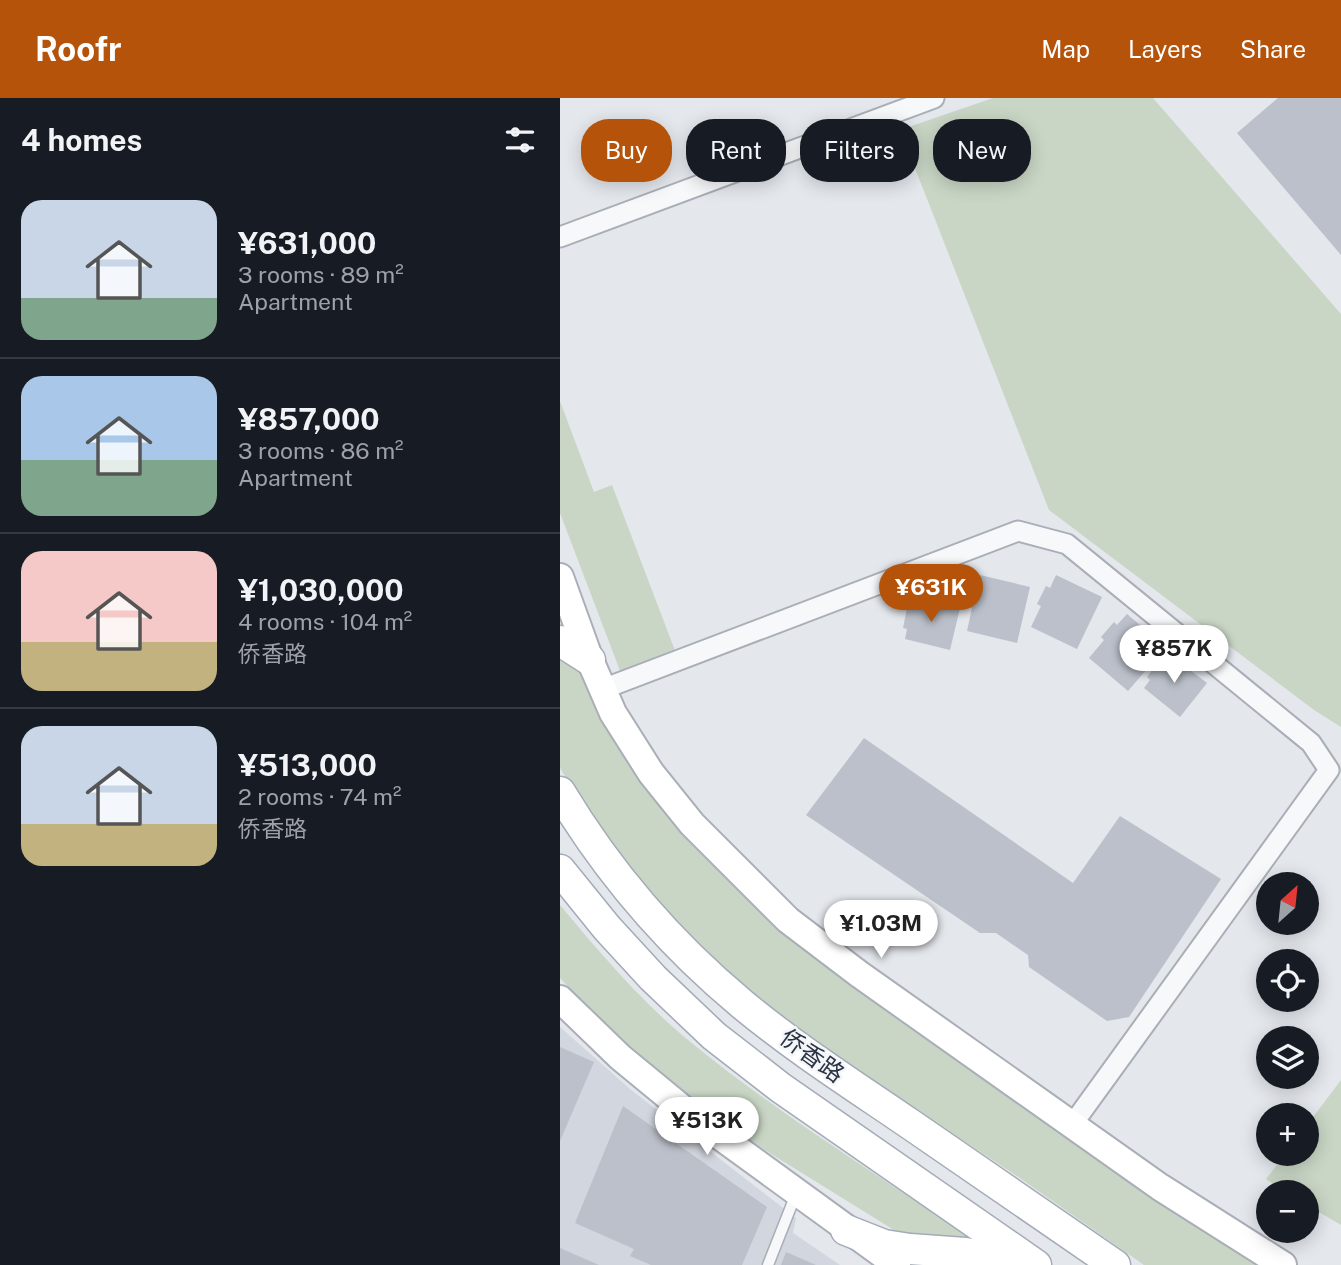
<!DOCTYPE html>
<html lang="en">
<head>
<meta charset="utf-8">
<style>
	body { margin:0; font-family:"Public Sans","Noto Sans SC",sans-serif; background:#20242c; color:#f1f3f6; height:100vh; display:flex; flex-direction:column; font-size:26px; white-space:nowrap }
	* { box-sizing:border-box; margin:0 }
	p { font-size:23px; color:#9ea1a6 }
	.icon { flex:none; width:38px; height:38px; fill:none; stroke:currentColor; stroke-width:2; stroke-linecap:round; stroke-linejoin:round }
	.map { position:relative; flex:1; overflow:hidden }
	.drawer { display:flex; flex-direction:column; background:#171b24; width:560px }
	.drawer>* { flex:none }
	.top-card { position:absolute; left:21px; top:21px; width:654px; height:63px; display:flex; gap:14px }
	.needle { width:46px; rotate:27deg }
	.tools { position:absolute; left:696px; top:774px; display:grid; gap:14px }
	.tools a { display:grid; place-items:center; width:63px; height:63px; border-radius:50%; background:#171b24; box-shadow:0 4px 18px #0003; font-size:35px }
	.price { position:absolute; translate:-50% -60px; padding:0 16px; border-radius:24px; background:#fff; color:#222; font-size:23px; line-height:46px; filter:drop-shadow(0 2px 4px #0008) }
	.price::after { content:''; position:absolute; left:50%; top:42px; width:21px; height:16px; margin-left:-10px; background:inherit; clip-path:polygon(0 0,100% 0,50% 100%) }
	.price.on { background:#b45309; color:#fff }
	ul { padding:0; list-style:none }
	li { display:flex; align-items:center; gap:21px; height:175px; padding:0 21px }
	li+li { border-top:2px solid #363941 }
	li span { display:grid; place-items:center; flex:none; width:196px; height:140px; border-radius:21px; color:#555 }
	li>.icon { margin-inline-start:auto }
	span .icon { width:84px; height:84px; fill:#fffc; stroke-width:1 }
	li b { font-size:30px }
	h2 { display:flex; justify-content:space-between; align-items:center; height:84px; padding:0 21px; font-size:30px }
	.chip { padding:0 24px; border-radius:28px; background:#171b24; box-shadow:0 4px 18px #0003; font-size:24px; line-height:63px }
	.chip.on { background:#b45309; color:#fff }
	header { display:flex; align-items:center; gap:42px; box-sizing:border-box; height:98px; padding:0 35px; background:#b45309; color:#fff }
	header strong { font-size:33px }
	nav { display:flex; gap:38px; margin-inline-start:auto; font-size:24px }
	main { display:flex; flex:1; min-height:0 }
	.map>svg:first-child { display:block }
	.built { fill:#d2d6de }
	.green { fill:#c9d6c5 }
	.building { fill:#bbc0ca }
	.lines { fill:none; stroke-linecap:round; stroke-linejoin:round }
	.service-casing { stroke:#a9aeb7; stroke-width:13 }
	.minor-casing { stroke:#a9aeb7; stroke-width:23 }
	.secondary-casing { stroke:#a9aeb7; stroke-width:30 }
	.primary-casing { stroke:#a3abb8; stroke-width:33 }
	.service { stroke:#f7f8fa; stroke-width:10 }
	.minor { stroke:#f7f8fa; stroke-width:19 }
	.secondary { stroke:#fff; stroke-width:26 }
	.primary { stroke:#fff; stroke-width:30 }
	.labels { text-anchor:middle; stroke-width:5; stroke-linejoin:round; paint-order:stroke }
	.street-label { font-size:24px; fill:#2b3445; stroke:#f4f6f9 }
</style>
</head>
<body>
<header>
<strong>Roofr</strong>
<nav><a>Map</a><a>Layers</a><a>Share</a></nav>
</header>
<main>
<section class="drawer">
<h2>4 homes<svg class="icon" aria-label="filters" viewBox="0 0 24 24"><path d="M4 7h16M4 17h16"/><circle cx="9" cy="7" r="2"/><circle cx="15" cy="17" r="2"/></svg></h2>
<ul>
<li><span style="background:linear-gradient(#c9d6e8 70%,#7fa58c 0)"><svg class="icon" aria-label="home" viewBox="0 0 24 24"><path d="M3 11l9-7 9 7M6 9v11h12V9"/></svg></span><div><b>¥631,000</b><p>3 rooms · 89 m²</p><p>Apartment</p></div></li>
<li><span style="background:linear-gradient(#a9c7e8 60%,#7fa58c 0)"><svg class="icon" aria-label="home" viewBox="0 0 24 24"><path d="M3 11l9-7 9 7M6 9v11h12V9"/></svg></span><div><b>¥857,000</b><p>3 rooms · 86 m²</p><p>Apartment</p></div></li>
<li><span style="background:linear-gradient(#f6c9c9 65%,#c2b280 0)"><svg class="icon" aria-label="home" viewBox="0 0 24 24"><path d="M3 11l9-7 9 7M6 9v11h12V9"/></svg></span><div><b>¥1,030,000</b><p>4 rooms · 104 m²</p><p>侨香路</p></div></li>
<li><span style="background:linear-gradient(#c9d6e8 70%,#c2b280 0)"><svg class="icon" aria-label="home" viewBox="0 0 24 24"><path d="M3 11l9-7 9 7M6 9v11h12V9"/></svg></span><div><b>¥513,000</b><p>2 rooms · 74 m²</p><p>侨香路</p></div></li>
</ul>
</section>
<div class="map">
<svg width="781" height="1167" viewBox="0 0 781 1167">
	<rect width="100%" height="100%" fill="#e4e7ec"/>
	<path class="built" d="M0 929 70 991 236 1120 233 1135 280 1167H0Z"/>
	<path class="green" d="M433 0H593L781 216V629L754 612 489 412 340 32Z
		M0 303 34 394 52 387 117 558 62 578 0 415Z
		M0 553 26 570 132 742 158 772 215 826 381 951 617 1114 699 1167H584L457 1078 260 949 149 858 83 792 27 714 0 670Z
		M0 807C41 856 83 906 133 946 220 1017 317 1076 409 1139L365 1141 334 1132 155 1021 80 964 0 880Z
		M781 982V1127L747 1107V1094H726L706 1081 726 1055H747V1027Z"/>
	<path class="building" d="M718 0H781V157L677 35Z
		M420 477 470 489 457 545 407 533 412 510 407 509 412 490 416 491Z
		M496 477 542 499 517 551 471 529 481 508 477 506 486 488 490 490Z
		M355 500 400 510 390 552 345 541 347 531 343 530 347 510 352 511Z
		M567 516 606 549 568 593 529 560 544 542 541 539 554 524 557 527Z
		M610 557 647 585 620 619 584 590 590 582 587 579 599 563 603 566Z
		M304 640 513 785 560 718 661 781 569 919 547 923 469 869 468 857 436 835H420L246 717Z
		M0 949 34 964 0 1043Z
		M63 1008 207 1109 182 1167H91L70 1158 74 1151 15 1125Z
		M0 1150 39 1167H0Z
		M226 1154 256 1167H221Z"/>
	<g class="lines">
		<g class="service-casing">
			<path id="service" d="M208 1167 236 1096"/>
		</g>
		<g class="minor-casing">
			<path id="minor" d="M0 139 374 0
				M43 591 458 433 507 446 751 645 769 672 512 1027"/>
		</g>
		<g class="secondary-casing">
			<path id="secondary" d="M0 479 30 562 53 615 91 675 132 726 228 822 299 876 600 1089 723 1167
				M0 901 60 959 128 1015 337 1167"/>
		</g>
		<g class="primary-casing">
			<path id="primary" d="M0 543 30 562
				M0 694C48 774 110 846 182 906 235 950 293 987 350 1026 419 1073 487 1120 555 1167
				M0 772 47 830 93 880 154 938 221 990 476 1167
				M286 1132 324 1147 350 1151 405 1155 461 1167"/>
		</g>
		<use href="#service" class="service"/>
		<use href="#minor" class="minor"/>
		<use href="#secondary" class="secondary"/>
		<use href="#primary" class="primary"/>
	</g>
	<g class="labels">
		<g class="street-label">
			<text transform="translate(252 958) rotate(36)" y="8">侨香路</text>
		</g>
	</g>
</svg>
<div class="tools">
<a><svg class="needle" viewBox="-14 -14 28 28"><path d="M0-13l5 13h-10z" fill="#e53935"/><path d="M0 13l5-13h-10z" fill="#9ea1a6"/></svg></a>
<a><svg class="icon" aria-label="locate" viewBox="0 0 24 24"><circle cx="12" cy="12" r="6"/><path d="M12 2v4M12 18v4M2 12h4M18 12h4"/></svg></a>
<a><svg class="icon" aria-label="layers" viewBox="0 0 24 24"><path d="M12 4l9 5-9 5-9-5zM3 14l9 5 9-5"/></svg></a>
<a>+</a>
<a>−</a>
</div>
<b class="price on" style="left:371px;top:526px">¥631K</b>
<b class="price" style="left:614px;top:587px">¥857K</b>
<b class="price" style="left:321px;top:862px">¥1.03M</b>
<b class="price" style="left:147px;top:1059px">¥513K</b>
<div class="top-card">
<a class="chip on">Buy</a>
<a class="chip">Rent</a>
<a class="chip">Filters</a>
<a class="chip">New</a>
</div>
</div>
</main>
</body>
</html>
